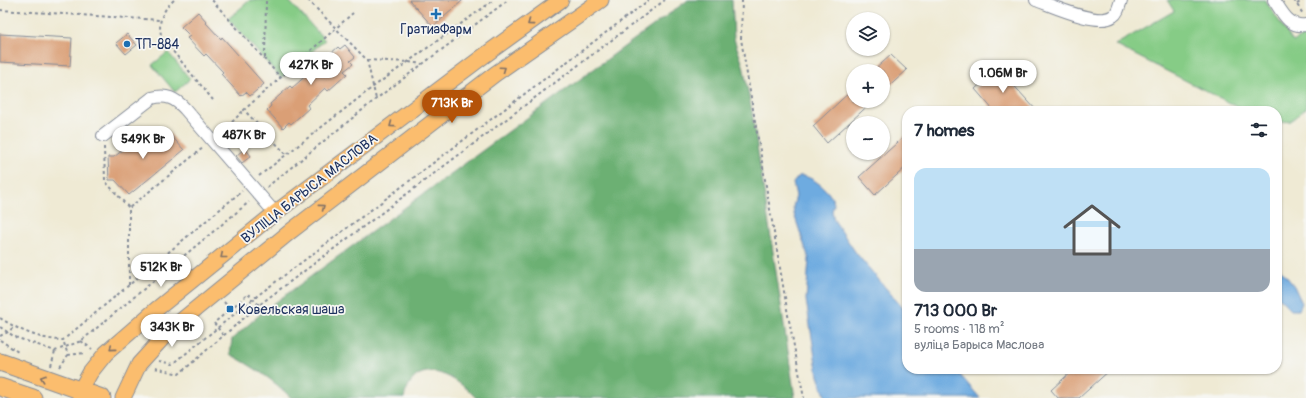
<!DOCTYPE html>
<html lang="en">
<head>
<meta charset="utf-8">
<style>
	body { margin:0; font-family:Pangolin,sans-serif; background:#f2f2f3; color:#1f2937; height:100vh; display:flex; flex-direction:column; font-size:15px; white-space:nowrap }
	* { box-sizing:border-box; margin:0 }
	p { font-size:13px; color:#747a83 }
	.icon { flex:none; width:22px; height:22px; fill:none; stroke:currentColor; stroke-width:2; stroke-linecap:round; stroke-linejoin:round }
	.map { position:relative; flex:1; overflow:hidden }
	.panel { position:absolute; left:902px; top:106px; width:380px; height:268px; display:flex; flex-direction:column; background:#fff; border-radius:16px; box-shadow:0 1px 3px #0004 }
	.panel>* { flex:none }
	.controls { position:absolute; left:846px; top:12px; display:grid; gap:8px }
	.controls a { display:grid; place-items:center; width:44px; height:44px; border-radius:50%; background:#fff; box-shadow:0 1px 3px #0004; font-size:20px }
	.price { position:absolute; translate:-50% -34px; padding:0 9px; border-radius:14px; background:#fff; color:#222; font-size:13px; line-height:26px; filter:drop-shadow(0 1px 2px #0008) }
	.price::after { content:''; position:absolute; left:50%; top:24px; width:12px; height:9px; margin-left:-6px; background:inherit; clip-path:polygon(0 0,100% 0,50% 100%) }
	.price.active { background:#b45309; color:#fff }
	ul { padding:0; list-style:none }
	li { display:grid; align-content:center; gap:8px; height:212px; padding:0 12px }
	li span { display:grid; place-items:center; height:124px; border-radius:12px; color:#555 }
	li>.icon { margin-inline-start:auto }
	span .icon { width:72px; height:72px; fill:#fffc; stroke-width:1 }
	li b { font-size:17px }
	h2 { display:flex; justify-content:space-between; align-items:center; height:48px; padding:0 12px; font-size:17px }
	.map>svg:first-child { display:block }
	.green { fill:#86cc86; stroke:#507e72 }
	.forest { fill:#6cb073; stroke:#447068 }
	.water { fill:#6eabe0; stroke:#446d9f }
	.building { fill:#da9f76 }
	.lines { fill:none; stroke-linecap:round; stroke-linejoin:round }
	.minor-casing { stroke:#858c99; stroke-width:14 }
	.major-casing { stroke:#858c99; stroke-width:17 }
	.highway-casing { stroke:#858c99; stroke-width:19 }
	.path { stroke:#858c99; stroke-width:2; stroke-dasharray:3 3; stroke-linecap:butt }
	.minor { stroke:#fff; stroke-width:12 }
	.major { stroke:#fbbd6e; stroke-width:15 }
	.highway { stroke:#fbbd6e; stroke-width:17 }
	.oneway { stroke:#806f65 }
	.poi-dot { fill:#1f6fb2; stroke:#f6f6f2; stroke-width:1.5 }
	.labels { text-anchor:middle; stroke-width:3.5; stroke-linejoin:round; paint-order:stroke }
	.poi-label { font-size:14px; fill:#1b2f5e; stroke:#f6f6f2; text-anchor:start }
	.street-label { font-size:14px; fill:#1b2f5e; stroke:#f6f6f2 }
</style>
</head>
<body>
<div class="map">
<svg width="1306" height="398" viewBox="0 0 1306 398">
	<rect width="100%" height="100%" fill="#f6f6f2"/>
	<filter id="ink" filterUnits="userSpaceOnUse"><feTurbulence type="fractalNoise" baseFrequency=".025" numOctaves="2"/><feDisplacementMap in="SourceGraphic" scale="8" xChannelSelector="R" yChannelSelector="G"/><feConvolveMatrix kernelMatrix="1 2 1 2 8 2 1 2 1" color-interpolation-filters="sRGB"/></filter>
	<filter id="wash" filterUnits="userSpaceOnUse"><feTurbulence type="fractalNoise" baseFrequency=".012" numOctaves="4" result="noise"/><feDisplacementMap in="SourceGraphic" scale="16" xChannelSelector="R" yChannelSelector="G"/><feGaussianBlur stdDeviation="0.9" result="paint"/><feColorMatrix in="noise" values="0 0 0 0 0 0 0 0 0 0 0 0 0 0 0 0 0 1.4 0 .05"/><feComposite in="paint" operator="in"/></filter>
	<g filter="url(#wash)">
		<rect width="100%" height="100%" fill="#efead4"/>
		<path class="green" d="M250 0H288L325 40 281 78 228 19Z
			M1167 0H1265L1293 42 1306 34V108L1291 121 1277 123V111H1246L1115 45 1174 11Z
			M168 52 190 79 175 92 152 65Z"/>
		<path class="forest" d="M688 0H732L734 39 743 65 752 112 795 398H476C455 375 415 353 404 398H291C273 379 253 367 230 354L232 339 265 310Z"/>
		<path class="water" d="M799 176C811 174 832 192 834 204L832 211 834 220 856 253 907 313V369H955L980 398H826L818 376 806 300 809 259 794 214 793 207 796 196 793 183Z
			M1277 265 1294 286 1302 303 1299 310H1291L1277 295Z"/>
		<g id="blocks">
			<path class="building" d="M409 0H463L433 27Z
				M198 12 207 22 206 23 221 39 222 37 264 84 250 96 246 92 241 96 221 74 223 72 206 54 204 56 187 38 190 36 181 27Z
				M0 34 72 38 70 66 0 62Z
				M127 34 137 45 126 54 116 43Z
				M345 45 355 57 350 61 353 64 344 71 347 74 328 91 325 88 307 105 309 108 291 124 289 122 283 128 267 110 271 106 270 104 290 86 292 88 309 73 307 70 327 52 329 55 338 47 340 49Z
				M891 55 907 70 883 92V71H873Z
				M998 68 1037 111H994L975 89Z
				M853 89V101H873L827 143 813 126Z
				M147 131 168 132 184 150 129 195 115 180H109L108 157H114Z
				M907 134V166L875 195 859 177Z
				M245 148 251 156 242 163 236 156Z
				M1074 369H1111L1079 398H1058L1051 390Z"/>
		</g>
	</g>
	<g filter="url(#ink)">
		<use href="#blocks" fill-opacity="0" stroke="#858c99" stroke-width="1"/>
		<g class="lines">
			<g class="minor-casing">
				<path id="minor" d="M1036 0C1053 6 1098 27 1113 16 1118 13 1119 6 1121 0
					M1274 0C1282 12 1289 28 1306 25
					M103 136 152 98C166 94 175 98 185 109L275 213"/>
			</g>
			<g class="major-casing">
				<path id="major" d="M80 398V391L90 373 106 353 158 308 275 213 481 58 561 0
					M123 398 139 364 171 329 291 231 495 74 601 0"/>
			</g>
			<g class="highway-casing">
				<path id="highway" d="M0 362 102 398
					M0 387 33 398"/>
			</g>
			<path class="path" d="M174 0C162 11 157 22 162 38L213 100
				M212 0 281 78
				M308 0 367 60 376 99
				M742 0 741 39 788 315 804 398
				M1294 0 1303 14
				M1297 4 1303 0
				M0 10 160 20
				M265 58 266 0
				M367 60 409 62 422 64
				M232 122 244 110
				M104 147 105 181 129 208
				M286 154 244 110 353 13
				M259 176 373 87 494 0
				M267 187 376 99 508 0
				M129 285V208L204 147
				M224 302 230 309
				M0 318C19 330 40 340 63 340L242 191
				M0 327 15 337 55 351 81 341 249 202
				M223 335 214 323 248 294 259 305
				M0 336 8 332 14 327
				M0 340 18 352
				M81 341 92 349
				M68 355 84 353
				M159 361 173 364 253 299 649 0
				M51 366 55 351
				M60 367 68 355 63 340
				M155 368 179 374 259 305 665 0"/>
			<use href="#minor" class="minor"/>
			<use href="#major" class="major"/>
			<use href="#highway" class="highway"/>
		</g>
		<defs><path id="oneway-chevron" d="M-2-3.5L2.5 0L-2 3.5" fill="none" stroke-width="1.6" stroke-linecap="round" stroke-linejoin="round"/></defs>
		<g class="oneway">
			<use href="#oneway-chevron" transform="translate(530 23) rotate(144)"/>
			<use href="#oneway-chevron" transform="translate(503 69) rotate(-35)"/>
			<use href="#oneway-chevron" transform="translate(392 125) rotate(143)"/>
			<use href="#oneway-chevron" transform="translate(322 207) rotate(-37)"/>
			<use href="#oneway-chevron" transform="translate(223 256) rotate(141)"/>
			<use href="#oneway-chevron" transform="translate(112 348) rotate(139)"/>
			<use href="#oneway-chevron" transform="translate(43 378) rotate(-161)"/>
		</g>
	</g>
	<g class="poi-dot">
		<path d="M434 8h4v4h4v4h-4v4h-4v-4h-4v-4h4z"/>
		<circle cx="127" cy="44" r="4"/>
		<rect x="226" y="305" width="8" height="8" rx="2"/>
	</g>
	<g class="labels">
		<g class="poi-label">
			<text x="436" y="34" text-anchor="middle">ГратиаФарм</text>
			<text x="135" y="49">ТП-884</text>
			<text x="238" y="314">Ковельская шаша</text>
		</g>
		<g class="street-label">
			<text transform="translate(309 188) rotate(-38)" y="5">ВУЛІЦА БАРЫСА МАСЛОВА</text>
		</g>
	</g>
</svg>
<div class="controls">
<a><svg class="icon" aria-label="layers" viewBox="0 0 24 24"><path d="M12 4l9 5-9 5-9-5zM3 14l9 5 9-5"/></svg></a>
<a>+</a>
<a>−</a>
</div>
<b class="price" style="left:311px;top:86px">427K Br</b>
<b class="price" style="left:1003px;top:94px">1.06M Br</b>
<b class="price active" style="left:452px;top:124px">713K Br</b>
<b class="price" style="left:244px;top:156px">487K Br</b>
<b class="price" style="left:143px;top:160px">549K Br</b>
<b class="price" style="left:161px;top:288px">512K Br</b>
<b class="price" style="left:172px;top:348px">343K Br</b>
<section class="panel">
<h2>7 homes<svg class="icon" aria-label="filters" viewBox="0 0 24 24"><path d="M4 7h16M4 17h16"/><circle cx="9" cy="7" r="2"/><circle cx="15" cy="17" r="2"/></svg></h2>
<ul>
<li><span style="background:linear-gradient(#bfe0f5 65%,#9aa5b1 0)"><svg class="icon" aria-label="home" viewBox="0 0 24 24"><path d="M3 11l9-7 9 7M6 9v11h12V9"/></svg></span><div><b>713 000 Br</b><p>5 rooms · 118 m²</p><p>вуліца Барыса Маслова</p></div></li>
</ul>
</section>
</div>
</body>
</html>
